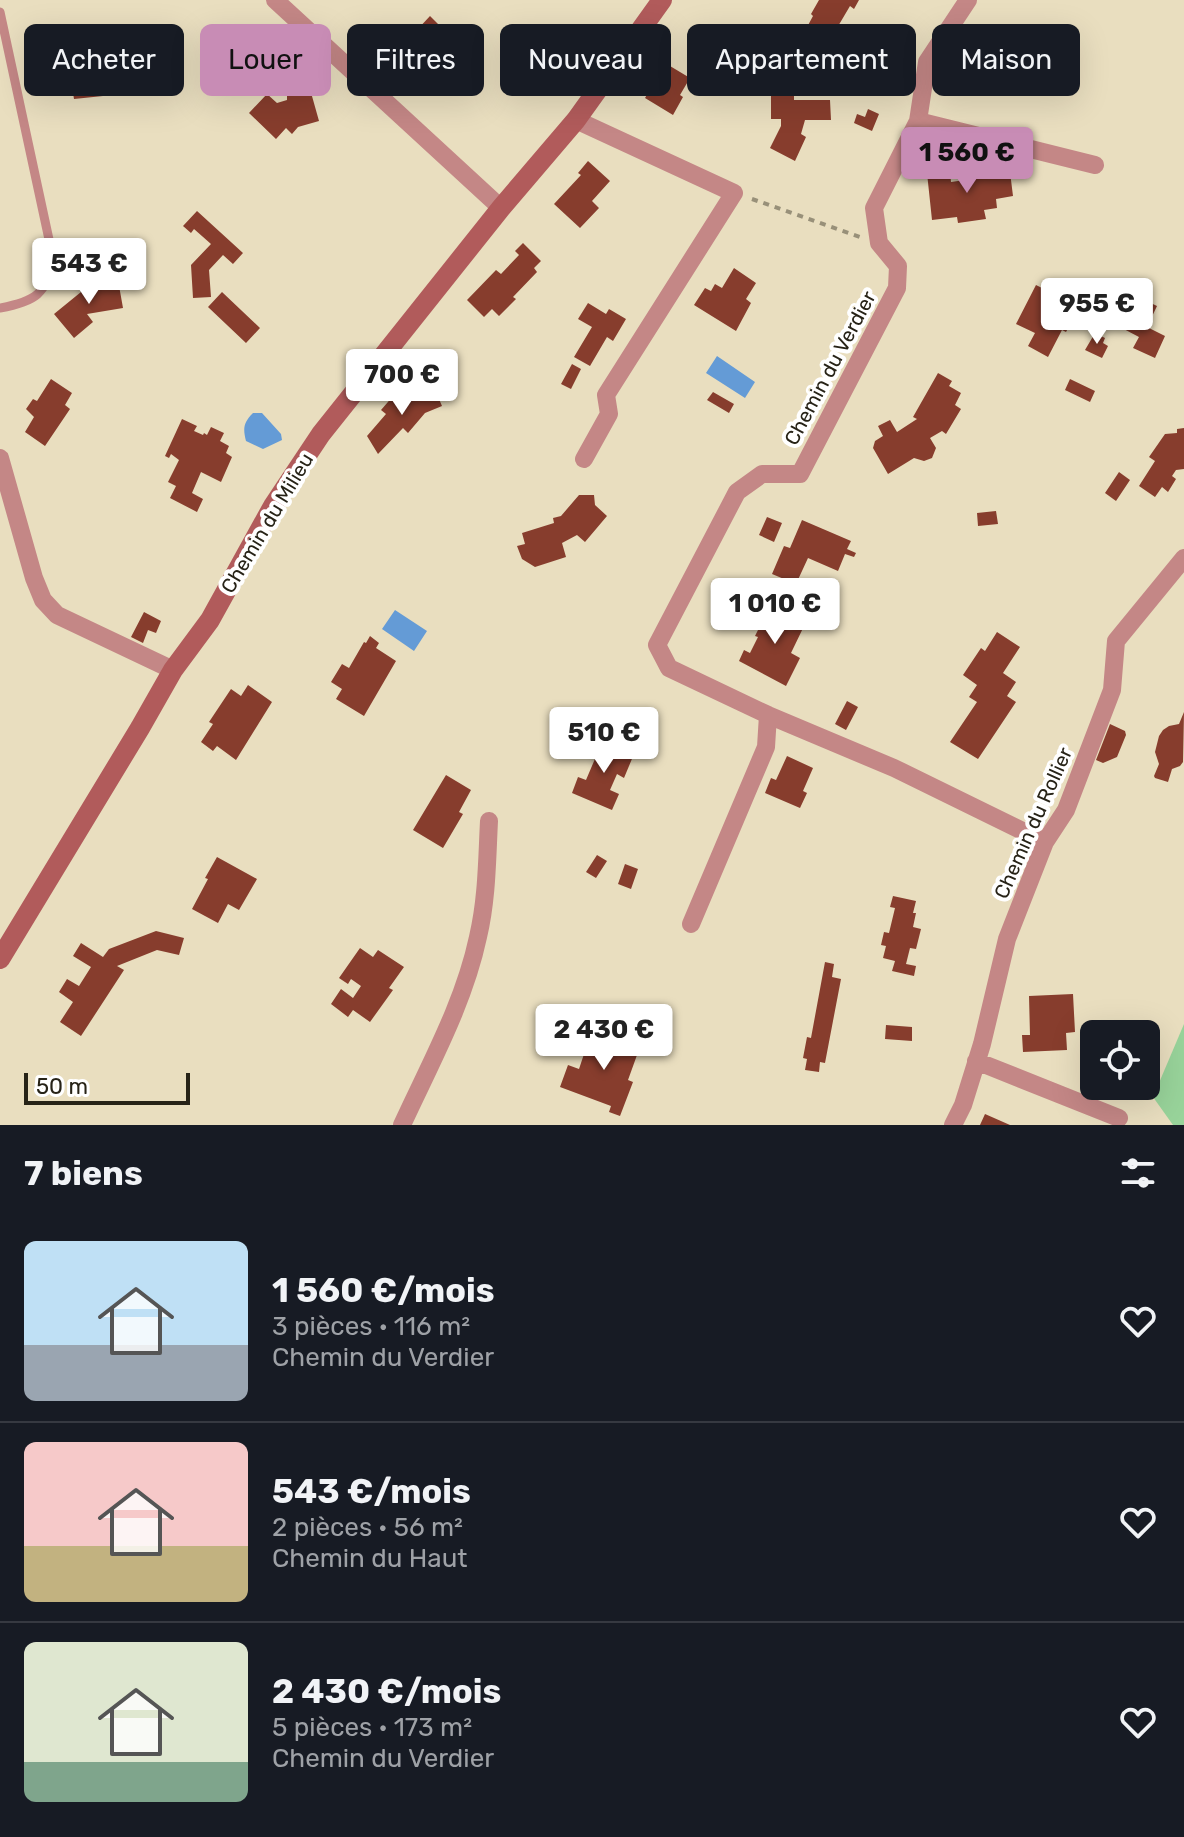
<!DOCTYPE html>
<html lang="fr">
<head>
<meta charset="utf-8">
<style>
	body { margin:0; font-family:Rubik,sans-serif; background:#242831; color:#f1f3f6; height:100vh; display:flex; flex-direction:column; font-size:30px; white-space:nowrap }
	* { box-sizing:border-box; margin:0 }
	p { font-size:26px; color:#9ea1a6 }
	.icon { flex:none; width:44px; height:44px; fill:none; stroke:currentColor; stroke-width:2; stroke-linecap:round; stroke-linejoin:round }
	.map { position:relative; height:1125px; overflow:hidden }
	.panel { display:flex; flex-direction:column; background:#171b24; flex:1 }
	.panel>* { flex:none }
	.top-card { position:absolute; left:24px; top:24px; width:1136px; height:72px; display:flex; gap:16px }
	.tools { position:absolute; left:1080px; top:1020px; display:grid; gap:16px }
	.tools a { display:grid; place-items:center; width:80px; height:80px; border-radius:12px; background:#171b24; box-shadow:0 8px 32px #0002; font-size:40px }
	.scale { position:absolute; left:24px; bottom:20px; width:166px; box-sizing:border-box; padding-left:8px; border:4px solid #272317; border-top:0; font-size:22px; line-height:28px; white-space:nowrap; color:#272317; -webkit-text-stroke:6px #fff; paint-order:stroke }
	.price { position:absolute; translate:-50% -68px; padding:0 18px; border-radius:8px; background:#fff; color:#222; font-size:26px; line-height:52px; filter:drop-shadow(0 2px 4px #0008) }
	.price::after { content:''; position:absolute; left:50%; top:48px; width:24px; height:18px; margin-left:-12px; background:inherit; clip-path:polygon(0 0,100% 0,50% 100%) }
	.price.on { background:#c88cb5; color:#111 }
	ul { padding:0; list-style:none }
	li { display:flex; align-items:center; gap:24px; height:200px; padding:0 24px }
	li+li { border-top:2px solid #363941 }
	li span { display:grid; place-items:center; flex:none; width:224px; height:160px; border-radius:12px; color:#555 }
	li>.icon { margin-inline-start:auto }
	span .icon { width:96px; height:96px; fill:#fffc; stroke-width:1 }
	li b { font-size:34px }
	h2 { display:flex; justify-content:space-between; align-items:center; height:96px; padding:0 24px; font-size:34px }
	.pill { padding:0 28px; border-radius:12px; background:#171b24; box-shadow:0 8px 32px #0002; font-size:28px; line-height:72px }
	.pill.on { background:#c88cb5; color:#111 }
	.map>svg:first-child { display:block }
	.green { fill:#98d39a }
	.water { fill:#649bd6 }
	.building { fill:#873d2d }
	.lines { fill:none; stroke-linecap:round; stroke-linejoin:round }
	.path { stroke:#989079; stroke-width:4; stroke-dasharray:6 6; stroke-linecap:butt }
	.lane { stroke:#c48786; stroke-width:9 }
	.street { stroke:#c48786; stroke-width:18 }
	.secondary { stroke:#b15b5b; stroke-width:20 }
	.labels { text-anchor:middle; stroke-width:8; stroke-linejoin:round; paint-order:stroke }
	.street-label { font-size:20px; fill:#272317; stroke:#fff }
</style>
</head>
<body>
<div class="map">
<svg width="1184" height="1125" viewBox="0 0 1184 1125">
	<rect width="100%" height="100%" fill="#e9debf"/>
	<path class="green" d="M1184 1024V1125H1173L1153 1097Z"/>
	<path class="water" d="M717 356 755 382 745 398 706 373Z
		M253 413H262L281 434 282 440 263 449 246 441C243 429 243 423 253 413Z
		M395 610 427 631 414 651 382 629Z"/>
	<path class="building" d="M819 0H859L854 9 850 6 837 28 840 30 832 44 806 29 813 16 811 14Z
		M430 16 455 41 458 47 433 74 403 45Z
		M49 44 78 73 116 68 118 90 102 91 103 96 74 99 73 93 36 58Z
		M764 56 776 60 764 74 752 67Z
		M665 63 690 78 680 95 683 97 673 115 645 98Z
		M556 68 564 75 566 72 573 78 565 87 550 74Z
		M310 89 319 121 298 127 292 134 286 128 276 139 249 113 267 94 277 103 287 100V96Z
		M771 93H794V100H830L831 120H805L801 134 806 137 795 161 770 148 781 126V119H771Z
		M868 109 879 114 872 131 854 123 857 114 865 117Z
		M588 161 610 181 592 201 599 208 580 228 554 204 581 175 578 173Z
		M950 170 951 182 965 180 969 175 1010 172 1013 196 996 199 997 208 984 210 986 219 958 223 957 217 932 220 927 173Z
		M197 211 243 253 233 264 223 255 209 270 211 297 193 298 191 265 211 244 194 229 191 233 183 226Z
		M523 243 541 261 534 268 537 272 513 297 516 299 499 316 492 309 484 317 467 300 496 270 501 274 519 255 515 251Z
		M734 268 756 283 746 299 751 303 736 331 694 305 705 288 711 291 715 284 722 288Z
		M118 280 123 308 87 314 93 322 74 338 54 314 81 292 80 287Z
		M1036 285 1056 295 1048 310 1054 314 1056 310 1073 319 1066 332 1062 330 1048 357 1028 346 1035 333 1016 324Z
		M222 292 260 328 246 343 208 307Z
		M1136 296 1157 306 1147 327 1165 336 1155 358 1133 348 1139 337 1120 327Z
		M588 303 606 314 609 309 626 319 613 341 607 337 590 366 574 357 592 327 578 319Z
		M1095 333 1105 338 1103 343 1108 346 1102 358 1085 350Z
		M572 364 581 369 571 389 561 384Z
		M938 373 952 381 949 386 961 393 955 405 961 409 946 434 942 431 930 438 936 448 932 458 924 461 914 458 888 474 873 448 875 441 883 436 878 426 890 420 897 432 917 419 913 417Z
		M51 379 72 393 65 405 70 409 45 446 25 432 34 417 26 409 33 399 37 401Z
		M1070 379 1095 391 1090 402 1065 390Z
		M420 390 422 397 436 392 442 406 425 413 408 433 403 428 378 454 367 436 386 414 381 410 394 395 400 401 403 397Z
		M713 392 734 404 729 413 707 400Z
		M182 419 197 426 194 431 203 435 204 433 207 435 211 427 224 433 220 441 229 446 226 453 232 457 221 482 201 472 192 493 203 499 197 512 170 498 176 486 168 482 179 460 171 454 169 458 165 456Z
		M1184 428V469L1176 470 1172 476 1176 479 1168 492 1162 487 1155 497 1139 486 1155 461 1149 457 1165 434 1177 433V429Z
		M1119 472 1130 480 1116 501 1105 493Z
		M579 495H594L595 505 607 516 585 542 577 535 562 543 566 557 535 567 522 559 517 546 525 544 522 533 554 523 553 518 561 516Z
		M996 511 998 524 978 526 977 513Z
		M767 517 782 523 774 542 759 535Z
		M802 520 851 541 847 549 856 553 854 557 845 554 838 571 808 558 796 584 772 574 784 546 790 548Z
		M766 603 805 624 791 653 800 658 786 686 739 661 744 650 750 653 758 637 755 636 765 616 760 614Z
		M144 612 161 621 156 633 148 630 143 643 131 637Z
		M997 632 1020 647 1003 673 1016 682 1007 696 1016 702 978 759 950 742 977 702 969 697 977 685 963 675 981 648 985 651Z
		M370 636 379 643 376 648 396 661 364 716 336 699 342 689 331 682 342 664 349 668 364 642 366 643Z
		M248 685 272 702 236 760 217 746 213 751 201 742 213 724 209 722 231 689 241 696Z
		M847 701 858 707 846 730 835 724Z
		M1184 712 1183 762 1180 766 1172 769 1168 782 1155 778 1154 776 1159 764 1155 752 1159 736 1163 730 1169 726 1179 724Z
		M1110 724 1125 731 1126 735 1117 757 1103 763 1096 760Z
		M603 740 634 754 624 778 617 774 610 790 619 794 612 810 572 793 578 777 586 780Z
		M787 756 813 768 803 791 807 793 800 808 765 793 771 778 776 780Z
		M446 775 471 790 459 812 463 814 443 848 413 830Z
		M597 855 607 861 596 878 586 872Z
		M217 857 257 879 239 910 228 904 218 923 192 909 208 879 205 878Z
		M625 864 638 869 631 889 618 884Z
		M893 896 916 901 913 913H916L913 927 921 929 916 949 910 948 906 964 916 966 914 976 892 971 895 961 883 958 886 946 881 945 884 932 889 933 895 908 890 907Z
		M156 931 184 938 179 955 157 950 117 966 124 970 81 1036 60 1022 73 1002 59 992 67 979 79 986 91 967 73 956 81 943 103 957 109 949Z
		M360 948 373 957 378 950 404 967 389 988 393 990 370 1022 353 1010 348 1017 331 1004 341 989 353 998 361 986 351 979 348 984 339 978Z
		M825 962 834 964 832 977 841 979 825 1063 820 1062 819 1072 805 1070 807 1059 803 1058 807 1037 811 1038Z
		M1073 994 1075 1032 1066 1033 1067 1050 1023 1052 1022 1035H1030L1029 996Z
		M886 1025 912 1027V1041L885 1039Z
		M594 1034 612 1040 614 1035 641 1044 628 1080 633 1082 620 1116 609 1112 611 1106 560 1087 568 1065 579 1069 588 1042 590 1044Z
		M985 1114 1010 1125H980Z"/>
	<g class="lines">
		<path class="path" d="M752 199 860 237"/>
		<path class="lane" d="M0 12 53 258C48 294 34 302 0 308"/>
		<path class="street" d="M275 0 501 208
			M576 120 734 193 606 395 609 414 584 459
			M918 121 1095 165
			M0 458 34 578 43 600 57 615 173 670
			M768 715 894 768 1045 842
			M691 924 766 747 768 715 669 668 657 645 737 492 762 474H800L897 288 898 266 879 243 874 208 918 121 927 62 968 0
			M976 1061 1119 1118
			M402 1125C430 1064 464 1003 478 937 487 899 487 860 489 821
			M953 1125 963 1105 982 1044 1007 939 1045 842 1066 810 1112 690 1116 641 1184 558"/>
		<path class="secondary" d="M0 959 140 728 173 670 210 620 273 506 321 434 501 208 576 120 662 0"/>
	</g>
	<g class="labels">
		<g class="street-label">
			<text transform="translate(830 368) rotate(-62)" y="7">Chemin du Verdier</text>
			<text transform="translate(267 523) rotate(-59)" y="7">Chemin du Milieu</text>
			<text transform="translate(1033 823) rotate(-66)" y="7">Chemin du Rollier</text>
		</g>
	</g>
</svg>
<div class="tools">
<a><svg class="icon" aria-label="locate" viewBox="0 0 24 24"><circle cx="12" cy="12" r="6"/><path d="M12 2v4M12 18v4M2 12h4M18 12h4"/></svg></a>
</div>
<div class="scale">50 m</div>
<b class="price on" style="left:967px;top:195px">1 560 €</b>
<b class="price" style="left:89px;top:306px">543 €</b>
<b class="price" style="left:1097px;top:346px">955 €</b>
<b class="price" style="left:402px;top:417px">700 €</b>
<b class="price" style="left:775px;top:646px">1 010 €</b>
<b class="price" style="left:604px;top:775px">510 €</b>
<b class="price" style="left:604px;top:1072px">2 430 €</b>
<div class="top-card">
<a class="pill">Acheter</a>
<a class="pill on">Louer</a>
<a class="pill">Filtres</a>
<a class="pill">Nouveau</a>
<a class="pill">Appartement</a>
<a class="pill">Maison</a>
</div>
</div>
<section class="panel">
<h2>7 biens<svg class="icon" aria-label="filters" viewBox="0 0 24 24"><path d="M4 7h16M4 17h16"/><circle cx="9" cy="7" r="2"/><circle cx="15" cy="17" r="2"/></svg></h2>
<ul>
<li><span style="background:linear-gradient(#bfe0f5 65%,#9aa5b1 0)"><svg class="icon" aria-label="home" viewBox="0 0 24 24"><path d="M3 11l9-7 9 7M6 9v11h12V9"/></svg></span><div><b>1 560 €/mois</b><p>3 pièces · 116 m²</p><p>Chemin du Verdier</p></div><svg class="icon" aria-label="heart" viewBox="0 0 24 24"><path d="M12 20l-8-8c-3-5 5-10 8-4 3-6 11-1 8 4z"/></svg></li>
<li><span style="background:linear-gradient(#f6c9c9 65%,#c2b280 0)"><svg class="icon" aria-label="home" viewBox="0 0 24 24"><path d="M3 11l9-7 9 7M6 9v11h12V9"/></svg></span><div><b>543 €/mois</b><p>2 pièces · 56 m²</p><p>Chemin du Haut</p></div><svg class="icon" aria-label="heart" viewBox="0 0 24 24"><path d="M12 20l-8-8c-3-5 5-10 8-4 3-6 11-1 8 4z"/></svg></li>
<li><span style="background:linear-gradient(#dfe7d0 75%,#7fa58c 0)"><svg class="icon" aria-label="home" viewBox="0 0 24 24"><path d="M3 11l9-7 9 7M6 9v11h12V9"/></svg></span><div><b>2 430 €/mois</b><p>5 pièces · 173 m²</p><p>Chemin du Verdier</p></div><svg class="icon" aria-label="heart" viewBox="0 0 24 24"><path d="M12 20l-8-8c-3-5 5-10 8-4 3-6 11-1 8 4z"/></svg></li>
</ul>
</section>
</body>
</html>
